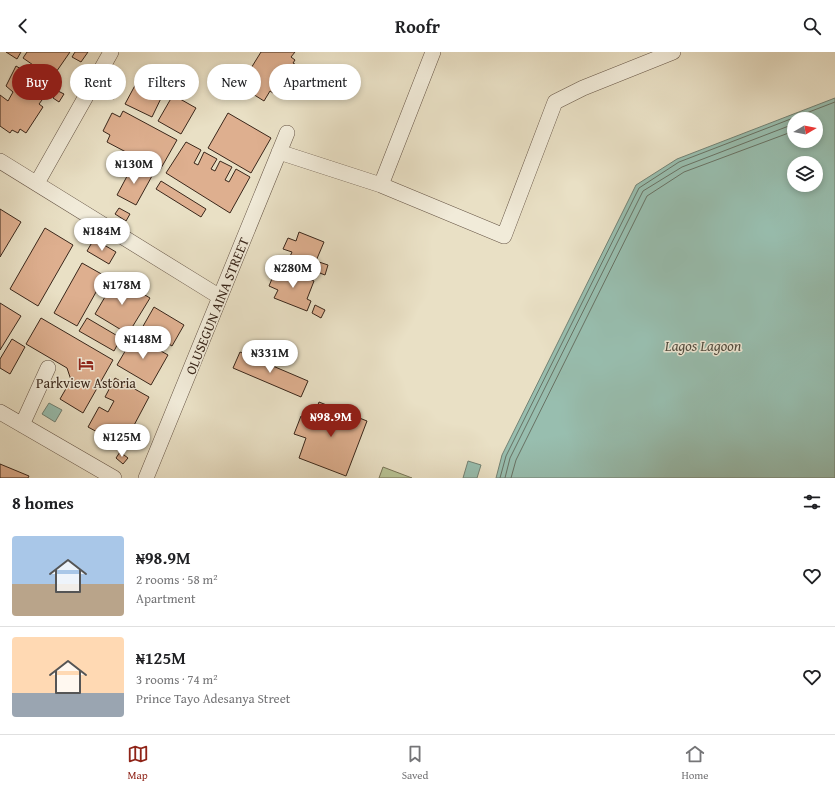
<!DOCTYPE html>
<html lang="en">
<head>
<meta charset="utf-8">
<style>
	body { margin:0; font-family:"Gentium Book Plus",serif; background:#f2f2f2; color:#202124; height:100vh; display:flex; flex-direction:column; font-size:15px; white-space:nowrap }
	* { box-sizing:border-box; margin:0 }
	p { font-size:13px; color:#757577 }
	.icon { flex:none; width:22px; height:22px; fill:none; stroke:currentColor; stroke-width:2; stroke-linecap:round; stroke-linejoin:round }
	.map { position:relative; height:426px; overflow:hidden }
	.details { display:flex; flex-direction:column; background:#fff; flex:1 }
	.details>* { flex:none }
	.banner { position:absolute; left:12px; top:12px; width:400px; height:36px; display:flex; gap:8px }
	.needle { width:26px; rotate:80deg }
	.fabs { position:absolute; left:787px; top:60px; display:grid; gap:8px }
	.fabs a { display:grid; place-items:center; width:36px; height:36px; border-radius:50%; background:#fff; box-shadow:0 2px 6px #0003; font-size:20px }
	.price { position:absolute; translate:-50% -34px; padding:0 9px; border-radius:14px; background:#fff; color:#222; font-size:13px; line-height:26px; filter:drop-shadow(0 1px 2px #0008) }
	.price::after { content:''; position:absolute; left:50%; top:24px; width:12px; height:9px; margin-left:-6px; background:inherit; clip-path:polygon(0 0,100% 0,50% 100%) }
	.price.current { background:#8f2418; color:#fff }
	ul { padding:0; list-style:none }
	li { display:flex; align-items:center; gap:12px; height:100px; padding:0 12px }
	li+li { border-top:1px solid #e0e0e0 }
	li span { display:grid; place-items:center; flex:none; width:112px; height:80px; border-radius:4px; color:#555 }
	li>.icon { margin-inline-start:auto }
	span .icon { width:48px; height:48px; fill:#fffc; stroke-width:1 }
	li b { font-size:17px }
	h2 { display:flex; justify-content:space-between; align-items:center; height:48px; padding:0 12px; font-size:17px }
	.chip { padding:0 14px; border-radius:18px; background:#fff; box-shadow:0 2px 6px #0003; font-size:14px; line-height:36px }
	.chip.current { background:#8f2418; color:#fff }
	header { display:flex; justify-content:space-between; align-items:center; height:52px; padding:0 12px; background:#fff; font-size:18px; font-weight:800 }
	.tab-bar { display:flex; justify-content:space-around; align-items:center; height:56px; border-top:1px solid #e0e0e0; background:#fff; font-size:11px; color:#757577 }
	.tab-bar a { display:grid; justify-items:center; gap:2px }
	.tab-bar .current { color:#8f2418 }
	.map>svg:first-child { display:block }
	.green { fill:#b7c294; stroke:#787457 }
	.water { fill:#98beaf; stroke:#728173; fill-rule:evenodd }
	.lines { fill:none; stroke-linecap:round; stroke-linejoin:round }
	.shore { stroke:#687264; stroke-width:1 }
	.building { fill:#deaf8f; stroke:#39261a }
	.minor-casing { stroke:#655445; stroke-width:16 }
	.minor { stroke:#f1ebd9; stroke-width:15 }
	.labels { text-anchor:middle; stroke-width:3; stroke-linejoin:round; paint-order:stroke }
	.street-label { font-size:14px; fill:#39261a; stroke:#f1ebd9 }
	.poi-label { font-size:14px; fill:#39261a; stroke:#f1ebd9 }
	.water-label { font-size:15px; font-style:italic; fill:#514c3f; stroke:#f1ebd9 }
</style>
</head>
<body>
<header><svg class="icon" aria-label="back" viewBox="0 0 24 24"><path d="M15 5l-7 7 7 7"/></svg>Roofr<svg class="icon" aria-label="search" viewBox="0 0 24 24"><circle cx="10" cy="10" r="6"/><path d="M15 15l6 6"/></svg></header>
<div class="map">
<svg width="835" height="426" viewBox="0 0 835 426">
	<rect width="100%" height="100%" fill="#e9e0c5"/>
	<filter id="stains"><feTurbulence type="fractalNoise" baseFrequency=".005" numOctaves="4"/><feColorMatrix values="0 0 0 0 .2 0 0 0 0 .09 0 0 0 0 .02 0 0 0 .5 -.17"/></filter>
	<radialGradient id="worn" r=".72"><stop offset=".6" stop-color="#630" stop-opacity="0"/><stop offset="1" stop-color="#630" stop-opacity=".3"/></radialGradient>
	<path class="green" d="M383 415 412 426H379Z"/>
	<path class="water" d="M835 46V426H496L502 403 636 133 677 107ZM794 67H816V89H794ZM794 111H816V133H794Z
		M49 351 62 358 55 370 42 362Z
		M468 409 481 413 477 426H463Z"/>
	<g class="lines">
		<path class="shore" d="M500 426 506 404 639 136 679 110 835 50
			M505 426 510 406 643 139 682 115 794 72
			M511 426 516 408 647 144 684 120 794 79"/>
	</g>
	<path class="building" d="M6 0H21L17 7Z
		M27 0H70L52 26 23 6Z
		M75 0H88L81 10 72 5Z
		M261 0H295L291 5 295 8 293 11 298 14 281 41 275 38 273 41 270 39 264 49 240 34Z
		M16 14 43 30 39 40 45 44 39 52 43 55 26 81 20 77 18 81 12 78 10 81 0 74V43L8 49 13 40 6 34Z
		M118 23 124 27 114 47 107 43Z
		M139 26 165 38 152 65 125 52Z
		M58 39 64 42 59 50 53 46Z
		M173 43 196 56 181 82 158 69Z
		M123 59 177 88 160 118 107 90 110 83 103 79 112 61 120 65Z
		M228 61 271 86 251 121 208 96Z
		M186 90 201 98 194 111 198 113 204 100 217 107 211 117 215 119 220 109 232 115 225 128 229 130 236 117 250 125 230 161 166 121Z
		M133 113 152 124 136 153 117 143Z
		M161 129 206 157 201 165 156 137Z
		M119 156 130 162 126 169 115 162Z
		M0 157 21 170 0 205Z
		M45 176 73 193 38 254 10 237Z
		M299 180 324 190 316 209 328 213 325 223 288 209 292 200 283 197 288 186 296 189Z
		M94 187 116 200 109 212 87 199Z
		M82 211 105 224 77 274 54 261Z
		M287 218 314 229 307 247 311 249 307 259 274 246 278 238 269 234 274 222 283 226Z
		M116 226 150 246 128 282 95 262Z
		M0 251 21 264 0 298Z
		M315 253 325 258 321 266 312 261Z
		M154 255 184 273 172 294 142 276Z
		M41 266 113 308 83 361 60 347 71 328 67 316 26 292Z
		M87 266 121 286 114 299 79 279Z
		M134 284 168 303 151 333 117 313Z
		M12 287 25 295 10 322 0 316V307Z
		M240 300 308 329 301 345 233 316Z
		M115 326 149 345 123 394 88 375 99 355 108 360 114 349 105 345Z
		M319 350 367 369 346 424 299 406 306 386 294 382 301 364 312 368Z
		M120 400 128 406 123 412 116 406Z
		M0 412 29 424 28 426H0Z"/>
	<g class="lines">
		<g class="minor-casing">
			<path id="minor" d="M279 100 381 133 504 184 555 50 583 36 673 0
				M0 109 220 245
				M37 131 111 0
				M381 133 433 0
				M0 360 114 426
				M22 373 48 316
				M146 426 287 81"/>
		</g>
		<use href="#minor" class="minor"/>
	</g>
	<defs>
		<g id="hotel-bare" transform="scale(1.2)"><path d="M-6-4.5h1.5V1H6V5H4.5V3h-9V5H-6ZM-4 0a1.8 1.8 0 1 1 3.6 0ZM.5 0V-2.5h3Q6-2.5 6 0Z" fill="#8f2418" stroke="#f1ebd9" stroke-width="2.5" paint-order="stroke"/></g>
	</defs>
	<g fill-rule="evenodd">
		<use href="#hotel-bare" x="86" y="312"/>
	</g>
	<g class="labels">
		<g class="street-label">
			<text transform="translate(217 254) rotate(-68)" y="5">OLUSEGUN AINA STREET</text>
		</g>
		<g class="poi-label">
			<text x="86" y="336">Parkview Astoria</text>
		</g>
		<g class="water-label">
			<text x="703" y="299">Lagos Lagoon</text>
		</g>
	</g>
	<rect width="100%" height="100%" filter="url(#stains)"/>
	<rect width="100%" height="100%" fill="url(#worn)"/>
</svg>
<div class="fabs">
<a><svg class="needle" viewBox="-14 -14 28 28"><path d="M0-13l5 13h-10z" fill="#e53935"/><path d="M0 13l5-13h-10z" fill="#757577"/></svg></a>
<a><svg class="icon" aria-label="layers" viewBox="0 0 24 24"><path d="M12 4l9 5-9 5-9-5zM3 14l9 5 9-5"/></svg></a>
</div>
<b class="price" style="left:134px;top:133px">₦130M</b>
<b class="price" style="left:102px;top:200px">₦184M</b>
<b class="price" style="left:293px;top:237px">₦280M</b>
<b class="price" style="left:122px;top:254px">₦178M</b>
<b class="price" style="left:143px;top:308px">₦148M</b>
<b class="price" style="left:270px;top:322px">₦331M</b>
<b class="price current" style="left:331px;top:386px">₦98.9M</b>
<b class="price" style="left:122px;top:406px">₦125M</b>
<div class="banner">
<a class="chip current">Buy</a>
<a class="chip">Rent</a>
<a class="chip">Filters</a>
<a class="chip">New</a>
<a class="chip">Apartment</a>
</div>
</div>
<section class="details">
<h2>8 homes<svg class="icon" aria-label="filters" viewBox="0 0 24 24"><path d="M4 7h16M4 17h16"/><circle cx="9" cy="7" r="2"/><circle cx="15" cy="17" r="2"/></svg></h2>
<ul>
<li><span style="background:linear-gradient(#a9c7e8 60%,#b9a48a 0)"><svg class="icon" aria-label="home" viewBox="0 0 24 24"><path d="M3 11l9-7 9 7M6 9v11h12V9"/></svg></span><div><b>₦98.9M</b><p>2 rooms · 58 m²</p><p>Apartment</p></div><svg class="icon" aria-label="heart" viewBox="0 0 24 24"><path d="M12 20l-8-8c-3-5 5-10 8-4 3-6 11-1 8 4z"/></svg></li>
<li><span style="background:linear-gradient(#ffd9b3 70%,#9aa5b1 0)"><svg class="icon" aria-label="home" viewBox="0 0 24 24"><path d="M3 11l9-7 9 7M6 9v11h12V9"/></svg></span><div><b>₦125M</b><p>3 rooms · 74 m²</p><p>Prince Tayo Adesanya Street</p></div><svg class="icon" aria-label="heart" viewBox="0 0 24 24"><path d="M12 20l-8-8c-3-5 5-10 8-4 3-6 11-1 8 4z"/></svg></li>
</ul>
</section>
<nav class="tab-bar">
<a class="current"><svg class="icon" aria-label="map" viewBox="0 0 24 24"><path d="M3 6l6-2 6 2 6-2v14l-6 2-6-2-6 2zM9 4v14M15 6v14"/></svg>Map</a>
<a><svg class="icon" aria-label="saved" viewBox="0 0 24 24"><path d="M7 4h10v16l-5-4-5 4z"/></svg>Saved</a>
<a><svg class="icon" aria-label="home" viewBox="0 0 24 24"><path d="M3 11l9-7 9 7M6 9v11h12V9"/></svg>Home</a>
</nav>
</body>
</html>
